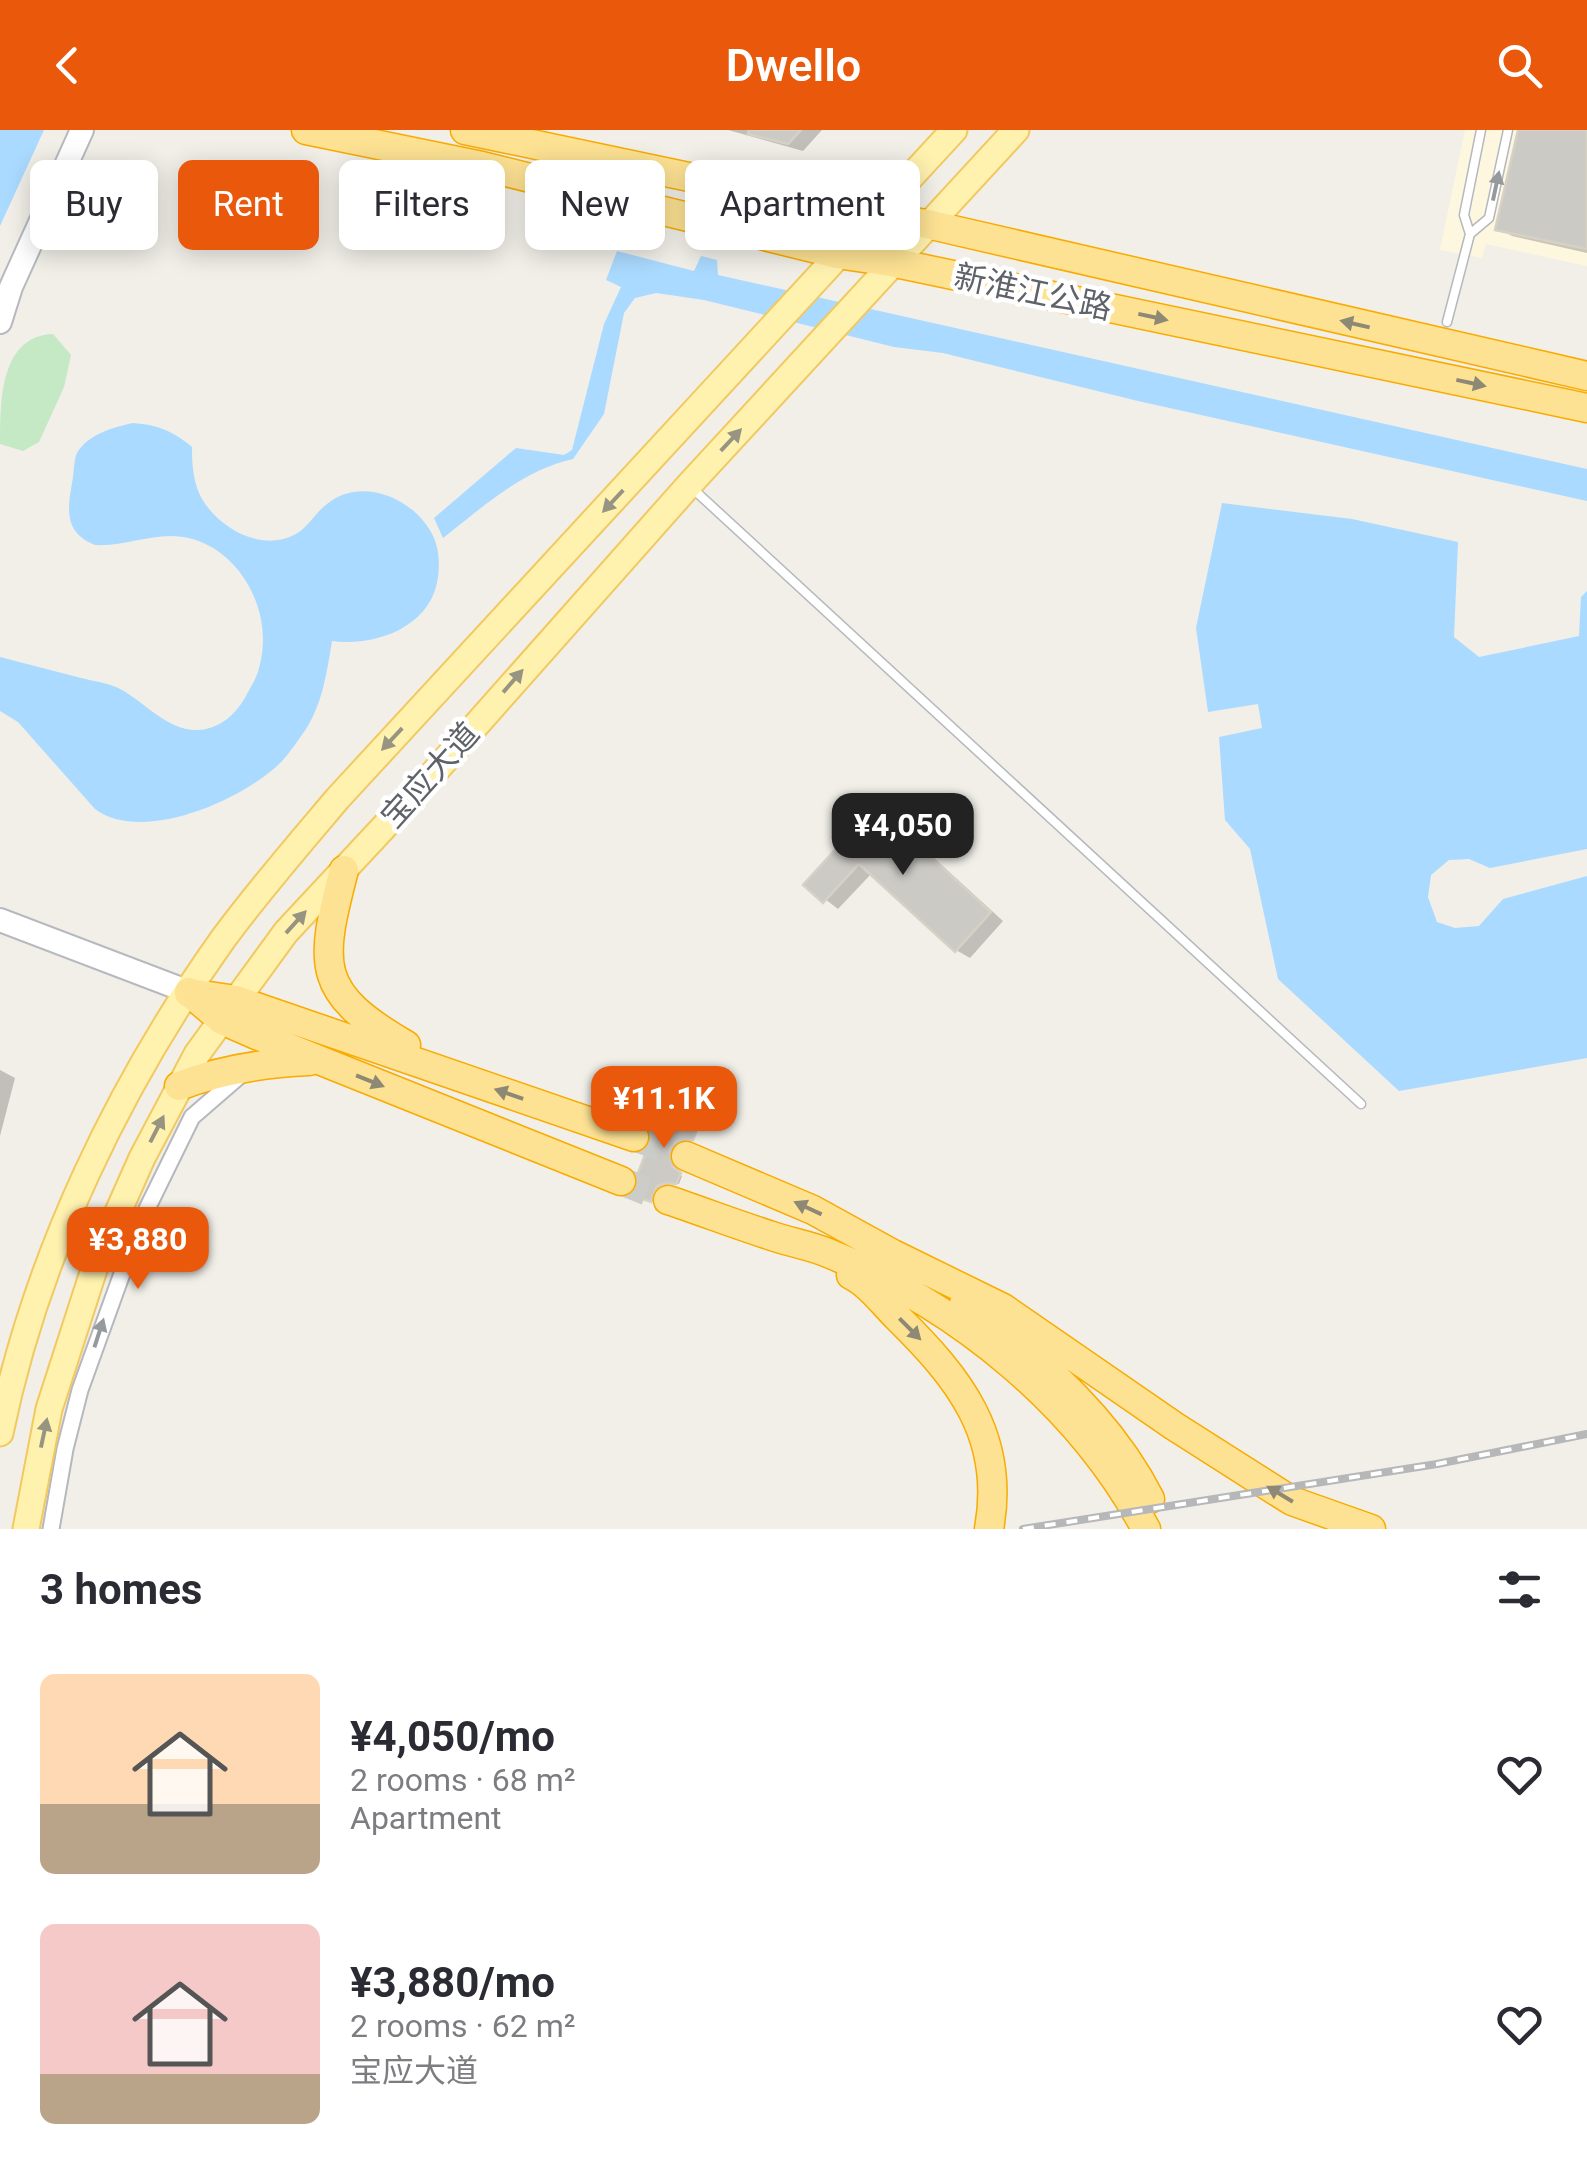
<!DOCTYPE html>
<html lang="en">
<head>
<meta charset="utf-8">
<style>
	body { margin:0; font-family:Roboto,"Noto Sans SC",sans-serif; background:#f7f7f7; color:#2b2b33; height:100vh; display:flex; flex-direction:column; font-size:38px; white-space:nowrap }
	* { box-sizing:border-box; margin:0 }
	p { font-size:32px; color:#7c7c81 }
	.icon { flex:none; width:55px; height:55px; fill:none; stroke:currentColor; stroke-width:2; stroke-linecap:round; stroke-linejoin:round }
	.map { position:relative; height:1399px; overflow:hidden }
	.panel { display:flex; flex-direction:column; background:#fff; flex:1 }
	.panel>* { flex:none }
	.top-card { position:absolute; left:30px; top:30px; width:1000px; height:90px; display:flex; gap:20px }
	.price { position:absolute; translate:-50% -85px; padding:0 22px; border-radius:20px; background:#ea580c; color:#fff; font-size:32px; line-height:65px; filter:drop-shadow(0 2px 5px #0008) }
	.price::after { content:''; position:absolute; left:50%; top:60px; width:30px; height:22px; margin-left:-15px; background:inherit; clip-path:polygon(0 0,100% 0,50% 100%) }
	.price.current { background:#222; color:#fff }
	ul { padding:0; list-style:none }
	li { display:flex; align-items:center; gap:30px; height:250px; padding:0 40px }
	li span { display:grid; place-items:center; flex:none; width:280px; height:200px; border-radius:15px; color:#555 }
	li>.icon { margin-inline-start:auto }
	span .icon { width:120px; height:120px; fill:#fffc; stroke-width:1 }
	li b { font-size:42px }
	h2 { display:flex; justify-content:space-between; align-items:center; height:120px; padding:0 40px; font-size:42px }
	.pill { padding:0 35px; border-radius:15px; background:#fff; box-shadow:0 5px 25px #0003; font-size:35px; line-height:90px }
	.pill.current { background:#ea580c; color:#fff }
	header { display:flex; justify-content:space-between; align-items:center; height:130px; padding:0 40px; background:#ea580c; color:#fff; font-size:45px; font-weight:600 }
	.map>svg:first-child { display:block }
	.commercial { fill:#fef7e0 }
	.green { fill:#c5e8c5 }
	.water { fill:#aadaff }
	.shadow { fill:#0003 }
	.building { fill:#cccac5; stroke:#d6d1c6; stroke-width:2.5 }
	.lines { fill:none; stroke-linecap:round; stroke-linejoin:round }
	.highway-tunnel { stroke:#ccccc8; stroke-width:28; stroke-dasharray:28 14; stroke-linecap:butt }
	.lane-casing { stroke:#b5b8bc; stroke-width:11 }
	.street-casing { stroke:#b5b8bc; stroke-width:19 }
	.secondary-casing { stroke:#b6babf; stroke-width:26 }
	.primary-casing { stroke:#f2c960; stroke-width:29 }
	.highway-casing { stroke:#f9ab00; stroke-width:31 }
	.lane { stroke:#fff; stroke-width:8 }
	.street { stroke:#fff; stroke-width:15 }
	.secondary { stroke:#fff; stroke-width:22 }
	.primary { stroke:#fff2af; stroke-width:25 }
	.highway { stroke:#fde293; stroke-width:28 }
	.rail-casing { stroke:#b6b7b8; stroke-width:8 }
	.rail { stroke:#fff; stroke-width:4; stroke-dasharray:11; stroke-linecap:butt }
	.oneway { fill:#979a9d }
	.oneway2 { fill:#8e8975 }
	.oneway3 { fill:#979581 }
	.labels { text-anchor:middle; stroke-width:9; stroke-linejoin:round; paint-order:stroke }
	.street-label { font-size:32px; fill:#5f6368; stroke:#fff }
</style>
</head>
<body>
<header><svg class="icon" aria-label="back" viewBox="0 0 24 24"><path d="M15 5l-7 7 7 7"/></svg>Dwello<svg class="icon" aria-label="search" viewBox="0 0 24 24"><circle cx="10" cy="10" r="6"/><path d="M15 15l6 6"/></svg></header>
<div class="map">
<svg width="1587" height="1399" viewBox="0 0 1587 1399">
	<rect width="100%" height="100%" fill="#f1efe8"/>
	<path class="commercial" d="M1465 0H1587V136L1486 114 1482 128 1440 120Z"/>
	<path class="green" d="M53 204 71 225 64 257 39 312 23 321 0 314C0 271 0 206 53 204Z"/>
	<path class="water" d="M0 0H44L0 96Z
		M617 121 694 141 701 126 717 130 718 145 1587 339V371L1138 271 943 223 894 217 704 170 656 163 635 168 624 183 604 284 573 329C521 341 484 376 443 408L434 388 516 318 564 325 572 320 604 194 621 157 606 150Z
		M133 293C158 295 173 301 192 317 192 335 193 353 202 369 219 398 261 422 294 405 307 399 315 383 327 374 361 346 412 368 431 402 439 416 440 432 438 447 432 497 375 517 332 511 327 541 323 572 306 599 299 609 291 621 283 630 246 669 143 715 95 679L18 592 0 581V527C27 534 54 541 81 548 93 551 108 553 118 558 145 571 166 601 198 600 220 599 236 584 246 566 250 557 257 548 259 538 274 487 245 425 193 409 158 399 129 417 95 415 62 402 68 377 73 347 74 340 74 329 77 323 88 304 114 297 133 293Z
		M1222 373 1352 389 1458 412 1454 507 1479 527 1579 506 1581 467 1587 461V719L1490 738 1469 729 1449 730 1431 745 1428 767 1437 792 1455 798 1479 796 1503 769 1587 746V928L1399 961 1278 849 1250 719 1225 690 1219 607 1262 598 1258 574 1208 582 1196 498Z"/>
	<path class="shadow" d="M728 0H822L803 21Z
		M1520 0H1587V123L1512 106 1498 98Z
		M876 680 889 687 1003 791 970 828 956 820 872 743 838 779 807 755Z
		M0 940 15 948 0 1006Z
		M698 990 690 1010 679 1011 671 1022 673 1039 682 1046 679 1054 669 1052 658 1058 653 1071 635 1064 640 1057V1046Z"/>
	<path class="building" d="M749 0H801L788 14 748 4Z
		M1518 0H1587V119L1495 100Z
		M875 676 991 782 955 822 859 734 823 773 803 755Z
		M664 974 701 988 693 1010 676 1012 670 1020 672 1036 681 1043 676 1054 666 1053 657 1056 651 1072 632 1065 638 1057 637 1046Z"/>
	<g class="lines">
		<path class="highway-tunnel" d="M634 1007 686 1026
			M621 1051 668 1070"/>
		<g class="lane-casing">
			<path id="lane" d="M1470 104 1489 88 1508 0
				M1447 192 1470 104 1464 85 1481 0
				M692 358 1361 974"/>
		</g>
		<g class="street-casing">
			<path id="street" d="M51 1399 65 1319 80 1260 141 1091 192 987 244 942"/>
		</g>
		<g class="secondary-casing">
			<path id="secondary" d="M0 192 11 157 82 0
				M0 790 189 862"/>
		</g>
		<g class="primary-casing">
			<path id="primary" d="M0 1303C36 1127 119 955 223 809 259 760 299 714 338 668L954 0
				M26 1399 49 1279 98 1127 142 1028 197 924 286 802 424 654 689 355 1016 0"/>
		</g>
		<g class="highway-casing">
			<path id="highway" d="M306 0 482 36 837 124 891 132 1587 278
				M465 0 875 86 927 94 1587 246
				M344 740C319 836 315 862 406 915
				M189 862 222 890 254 904 621 1051
				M189 863 236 870 634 1007
				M179 956C220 940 264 933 309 931
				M686 1026 813 1080 893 1124 1003 1178 1174 1296 1292 1371 1371 1399
				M668 1070C701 1081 735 1094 769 1105 788 1112 809 1115 828 1123 958 1176 1079 1274 1146 1399
				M851 1145C869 1154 883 1173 897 1187 959 1248 1006 1306 989 1399
				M964 1174C1036 1224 1110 1290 1150 1369"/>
		</g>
		<use href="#lane" class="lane"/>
		<use href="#street" class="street"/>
		<use href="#secondary" class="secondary"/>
		<use href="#primary" class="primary"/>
		<use href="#highway" class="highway"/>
		<g class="rail-casing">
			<path id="rail" d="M1023 1399 1437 1334 1587 1304"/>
		</g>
		<use href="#rail" class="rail"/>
	</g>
	<defs><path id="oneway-solid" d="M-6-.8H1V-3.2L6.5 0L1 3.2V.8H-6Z" transform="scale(2.5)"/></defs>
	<g class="oneway">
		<use href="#oneway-solid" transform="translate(1496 56) rotate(-78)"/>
		<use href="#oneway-solid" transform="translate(99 1203) rotate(-72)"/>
	</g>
	<g class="oneway2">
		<use href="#oneway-solid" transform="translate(1153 187) rotate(12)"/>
		<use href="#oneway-solid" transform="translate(1355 194) rotate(-167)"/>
		<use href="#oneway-solid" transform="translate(1471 253) rotate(12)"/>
		<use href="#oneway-solid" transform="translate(370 951) rotate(22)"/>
		<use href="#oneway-solid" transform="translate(509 964) rotate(-161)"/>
		<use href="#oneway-solid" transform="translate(808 1078) rotate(-155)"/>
		<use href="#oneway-solid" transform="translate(910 1199) rotate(45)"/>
		<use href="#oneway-solid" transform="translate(1280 1364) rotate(-149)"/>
	</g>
	<g class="oneway3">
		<use href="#oneway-solid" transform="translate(731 310) rotate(-47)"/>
		<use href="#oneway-solid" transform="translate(613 371) rotate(133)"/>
		<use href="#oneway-solid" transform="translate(513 551) rotate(-49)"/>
		<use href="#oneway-solid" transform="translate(392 609) rotate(133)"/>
		<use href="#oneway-solid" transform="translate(296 792) rotate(-48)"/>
		<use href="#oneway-solid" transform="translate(157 999) rotate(-63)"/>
		<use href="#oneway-solid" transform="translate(44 1303) rotate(-78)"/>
	</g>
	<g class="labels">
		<g class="street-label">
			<text transform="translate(1033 162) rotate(12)" y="11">新淮江公路</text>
			<text transform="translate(430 645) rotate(-48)" y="11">宝应大道</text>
		</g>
	</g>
</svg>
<b class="price current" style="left:903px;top:748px">¥4,050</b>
<b class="price" style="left:664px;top:1021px">¥11.1K</b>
<b class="price" style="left:138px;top:1162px">¥3,880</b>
<div class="top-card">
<a class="pill">Buy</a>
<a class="pill current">Rent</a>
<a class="pill">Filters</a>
<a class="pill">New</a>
<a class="pill">Apartment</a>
</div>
</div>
<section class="panel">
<h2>3 homes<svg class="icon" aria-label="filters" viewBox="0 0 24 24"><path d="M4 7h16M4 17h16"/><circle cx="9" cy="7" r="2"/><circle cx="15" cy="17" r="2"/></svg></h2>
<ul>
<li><span style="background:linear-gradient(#ffd9b3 65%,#b9a48a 0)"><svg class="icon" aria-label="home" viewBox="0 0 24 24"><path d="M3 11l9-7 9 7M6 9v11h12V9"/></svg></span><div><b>¥4,050/mo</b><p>2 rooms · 68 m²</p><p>Apartment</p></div><svg class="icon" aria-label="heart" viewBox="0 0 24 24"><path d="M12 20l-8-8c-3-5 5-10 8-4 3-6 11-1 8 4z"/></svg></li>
<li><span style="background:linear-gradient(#f6c9c9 75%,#b9a48a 0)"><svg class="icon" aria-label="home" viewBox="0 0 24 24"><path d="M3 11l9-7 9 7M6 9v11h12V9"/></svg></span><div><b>¥3,880/mo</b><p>2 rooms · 62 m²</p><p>宝应大道</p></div><svg class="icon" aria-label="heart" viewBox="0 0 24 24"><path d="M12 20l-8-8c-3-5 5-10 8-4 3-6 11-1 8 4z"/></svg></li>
</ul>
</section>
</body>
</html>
